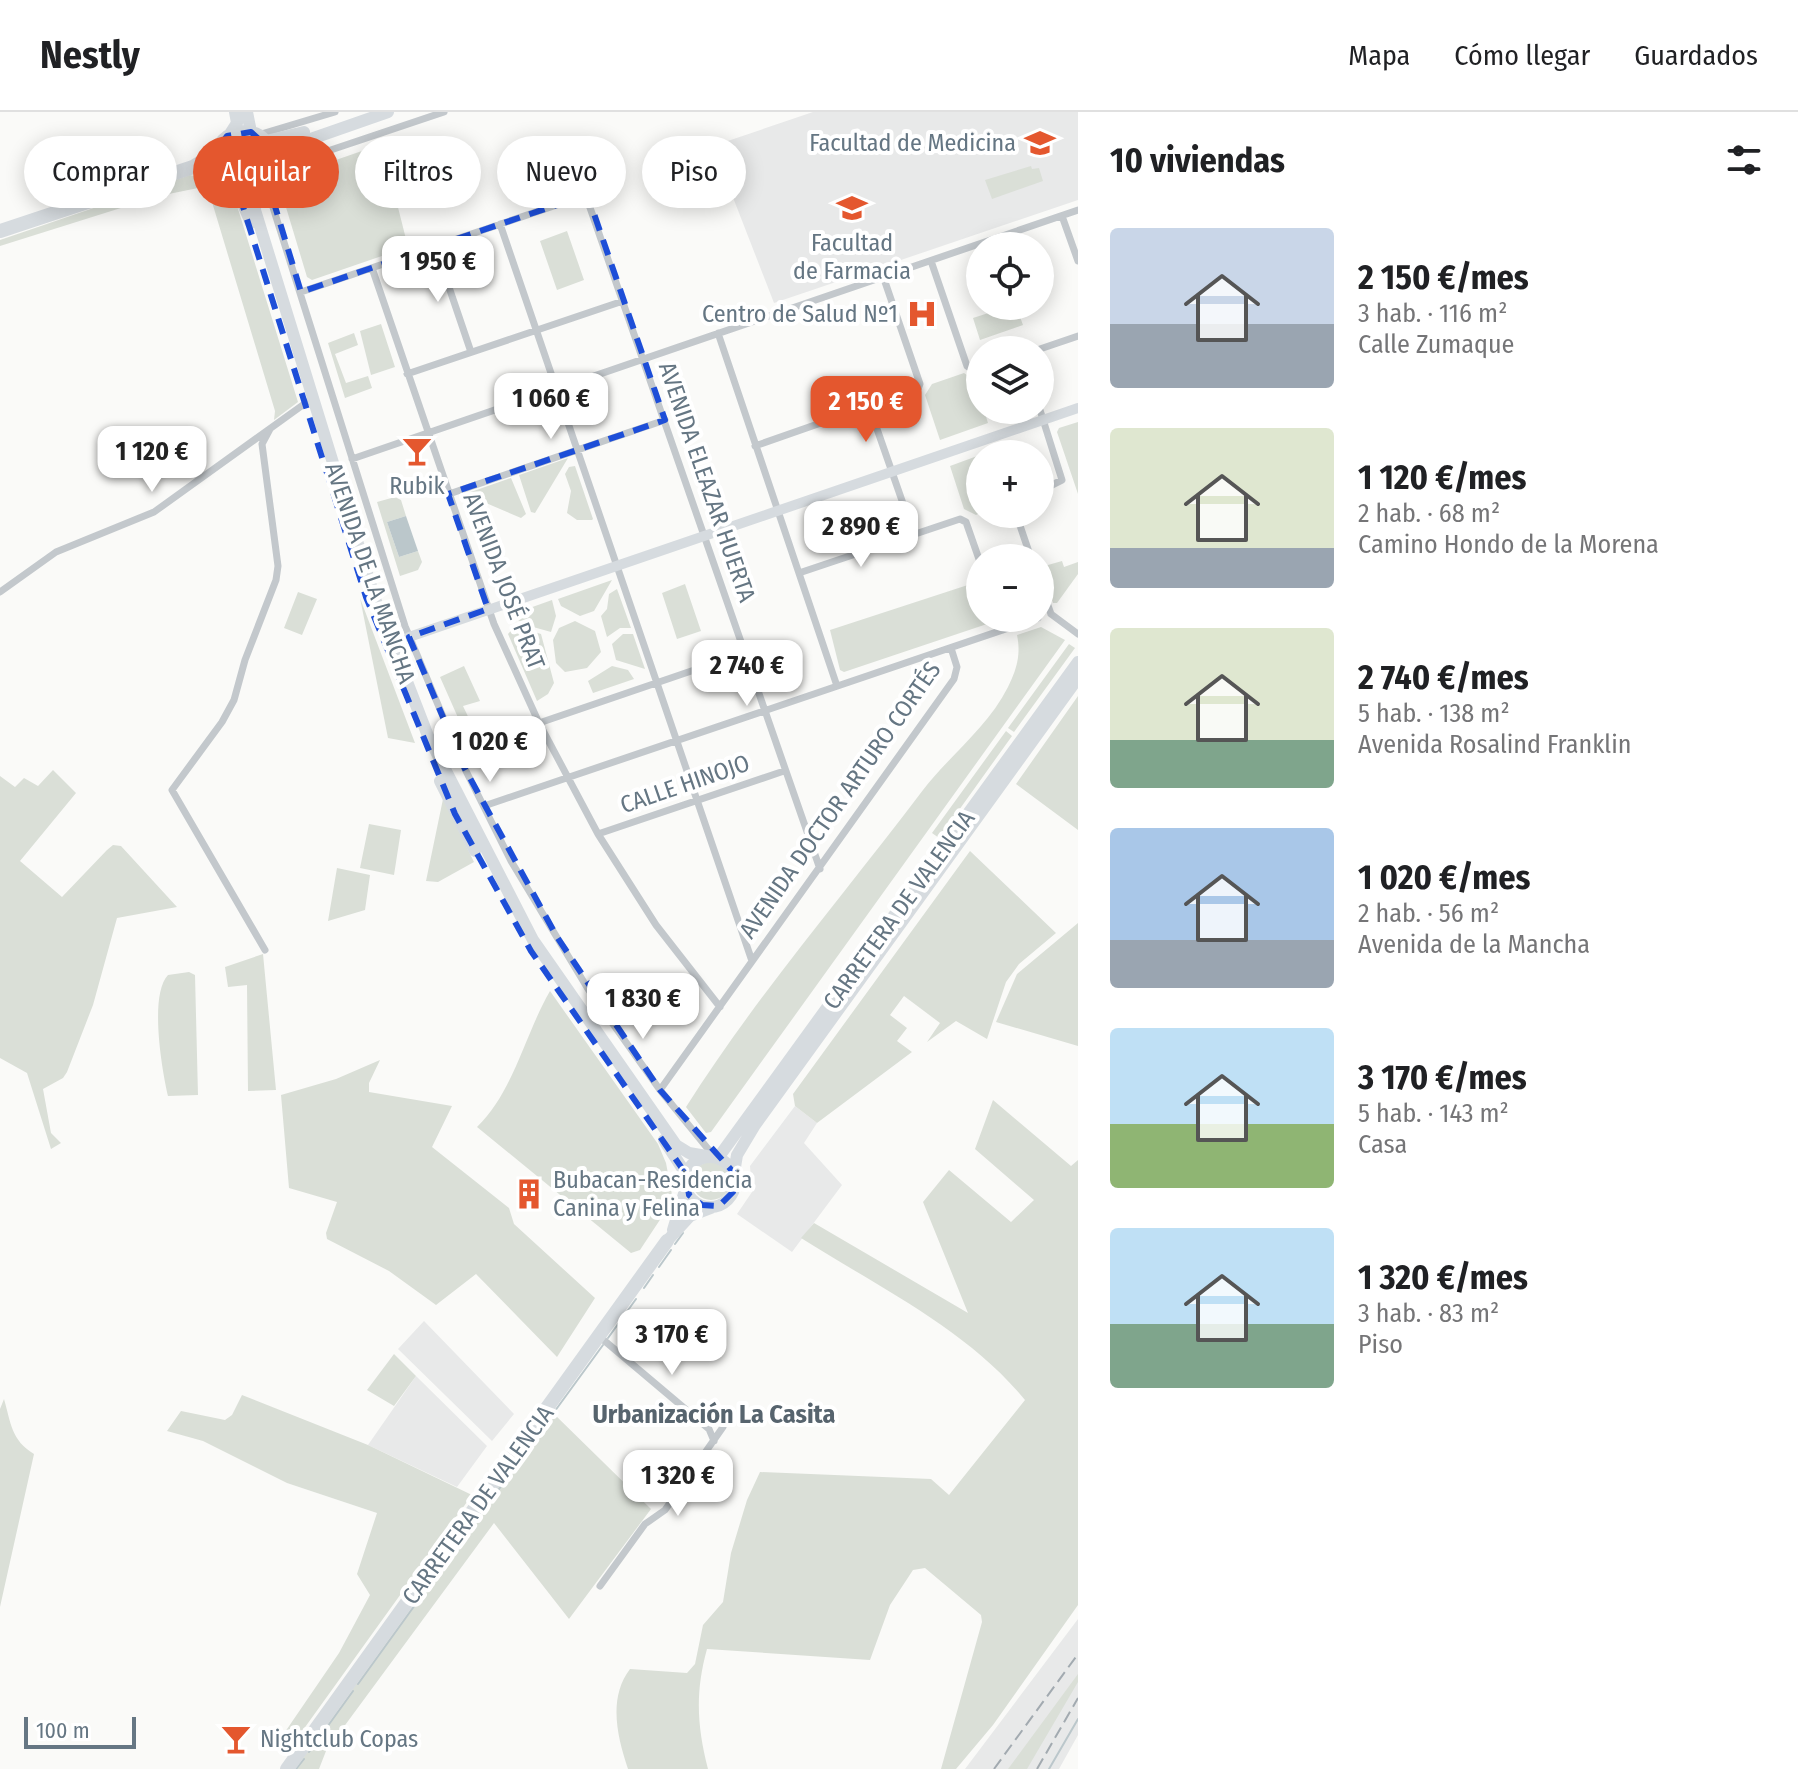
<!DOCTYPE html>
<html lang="es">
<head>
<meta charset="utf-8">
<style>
	body { margin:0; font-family:"Fira Sans Condensed",sans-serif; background:#f2f2f2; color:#202124; height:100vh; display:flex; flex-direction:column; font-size:30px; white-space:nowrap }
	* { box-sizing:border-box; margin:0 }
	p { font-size:26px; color:#757577 }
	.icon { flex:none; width:44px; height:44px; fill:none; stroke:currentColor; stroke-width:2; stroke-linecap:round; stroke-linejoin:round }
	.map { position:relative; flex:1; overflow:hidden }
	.details { display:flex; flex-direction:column; background:#fff; width:720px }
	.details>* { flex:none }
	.hud { position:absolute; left:24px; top:24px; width:760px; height:72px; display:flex; gap:16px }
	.controls { position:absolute; left:966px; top:120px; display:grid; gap:16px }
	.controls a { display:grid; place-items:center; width:88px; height:88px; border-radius:50%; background:#fff; box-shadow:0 4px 20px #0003; font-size:40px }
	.scale { position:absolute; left:24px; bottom:20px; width:112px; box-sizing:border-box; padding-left:8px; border:4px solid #657683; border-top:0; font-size:22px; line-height:28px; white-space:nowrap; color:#657683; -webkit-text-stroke:6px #fff; paint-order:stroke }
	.price { position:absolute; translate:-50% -68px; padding:0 18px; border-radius:16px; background:#fff; color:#222; font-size:26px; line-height:52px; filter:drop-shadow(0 2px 4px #0008) }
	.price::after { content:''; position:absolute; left:50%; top:48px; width:24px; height:18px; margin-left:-12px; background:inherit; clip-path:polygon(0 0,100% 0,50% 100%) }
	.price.on { background:#e4572e; color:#fff }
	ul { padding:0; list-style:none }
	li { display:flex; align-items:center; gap:24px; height:200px; padding:0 32px }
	li span { display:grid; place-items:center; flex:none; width:224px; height:160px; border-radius:8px; color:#555 }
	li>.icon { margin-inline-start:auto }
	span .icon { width:96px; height:96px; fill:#fffc; stroke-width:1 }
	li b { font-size:34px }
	h2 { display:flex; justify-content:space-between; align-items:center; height:96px; padding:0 32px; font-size:34px }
	.chip { padding:0 28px; border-radius:36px; background:#fff; box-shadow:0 4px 20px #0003; font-size:28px; line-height:72px }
	.chip.on { background:#e4572e; color:#fff }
	header { display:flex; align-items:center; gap:48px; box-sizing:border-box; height:112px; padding:0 40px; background:#fff; border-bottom:2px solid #e0e0e0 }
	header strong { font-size:38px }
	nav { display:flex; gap:44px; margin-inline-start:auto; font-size:28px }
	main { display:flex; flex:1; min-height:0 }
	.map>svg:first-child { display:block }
	.built { fill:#e8e9e9 }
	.green { fill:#dadfd7 }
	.water { fill:#bbc7cb }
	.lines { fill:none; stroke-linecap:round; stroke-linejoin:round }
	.stream { stroke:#bbc7cb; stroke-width:2 }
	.street { stroke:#c3c8cc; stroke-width:7 }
	.secondary { stroke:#d6dbdf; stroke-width:10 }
	.primary { stroke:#d6dbdf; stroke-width:12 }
	.highway { stroke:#d6dbdf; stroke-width:14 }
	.rail { stroke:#a2aab0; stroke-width:2; stroke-dasharray:12 6; stroke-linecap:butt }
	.marked { fill:none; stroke:#1d4ed8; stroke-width:6; stroke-dasharray:16 10; stroke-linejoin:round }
	.labels { text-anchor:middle; stroke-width:8; stroke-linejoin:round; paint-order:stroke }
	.poi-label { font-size:24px; fill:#657683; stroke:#fff; text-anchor:end }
	.street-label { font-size:24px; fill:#657683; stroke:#fff }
	.neighbourhood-label { font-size:26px; font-weight:bold; fill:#57646e; stroke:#fff }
</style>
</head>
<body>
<header>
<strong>Nestly</strong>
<nav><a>Mapa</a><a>Cómo llegar</a><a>Guardados</a></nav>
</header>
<main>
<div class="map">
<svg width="1078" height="1657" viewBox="0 0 1078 1657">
	<rect width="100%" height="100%" fill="#fafaf8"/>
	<path class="built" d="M813 0H1078V88L774 191 713 34Z
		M795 994 817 1011 804 1031 842 1073 792 1140 737 1102 752 1080 750 1054Z
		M424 1209 514 1302 492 1329 398 1237Z
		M416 1264 487 1334 457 1375 368 1333Z
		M1078 1507V1623L1059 1657H965Z"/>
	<path class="green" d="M223 49a19 19 0 1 1 38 0a19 19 0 1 1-38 0Z
		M382 32 408 135 312 168 307 165 279 72 284 66Z
		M1031 54 1032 57 1039 56 1043 69 992 87 985 68Z
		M190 63 209 67 221 76 206 86 198 76 159 84 0 134V128Z
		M227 81 234 84 298 290 274 308 275 299 212 90Z
		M567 119 584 168 557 178 540 129Z
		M1010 194H1016L1023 213 980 228 973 206Z
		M381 212 395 255 371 263 360 219Z
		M354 221 358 233 335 242 346 271 368 264 372 276 345 286 328 231Z
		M964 261 974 268 980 298H984L988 311 940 328 925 283 932 272Z
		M1078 310V382L1057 320 1059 316Z
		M980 343V401L976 403 964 397 950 354Z
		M568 346 535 401 531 400 519 363Z
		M575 354 593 407 592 408H577L567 401 571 379 565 362 569 355Z
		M511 366 526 402 521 406 465 382Z
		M395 385 401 388 406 404 387 410 399 445 418 439 422 450 418 458 400 464 377 390Z
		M1062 449 1064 455 1078 450V462L1057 491H1053L1041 455Z
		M612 468 594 499 580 504 561 494 558 487Z
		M977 470 980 506H992L990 511 844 560 840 558 830 518Z
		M685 472 701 519 677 527 662 481Z
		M617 477 631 516H620L607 525 601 504 607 497 609 482Z
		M298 480 317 487 302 523 284 516Z
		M360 486 415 631 388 626Z
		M552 488 556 504 551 520 526 513 510 503Z
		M575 509 595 519 601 540 587 556 565 560 556 551 553 528 559 516Z
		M515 514 541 522 554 571 548 582 537 589 508 522Z
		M1041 515 1065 528 711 1020 706 1021 686 995C757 883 843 784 923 678 950 643 988 615 1008 575 1017 557 1021 542 1017 523Z
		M623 522H633L645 557 616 548 612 532Z
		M1069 532 1075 536 1014 620 1008 616Z
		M464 554 480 589 463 594 474 617 489 610 504 642 479 653 440 565Z
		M612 554 628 558 634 567 593 581 588 569Z
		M1078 584V718L1016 672Z
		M1006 619 1012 624 939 726 932 721Z
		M53 658 76 681 20 749 62 785 107 738 113 733 121 734 177 795 117 806 93 893 67 960 63 966 43 977 51 1021 61 1031 51 1037 27 961 0 946V664L15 675 24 666 38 674Z
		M443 687 474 750 438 770 426 769Z
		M369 712 401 718 394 763 360 756Z
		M970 739 1056 821 1019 852 1006 870 987 927 956 909 927 930 940 911 904 884 890 903 907 916 897 929 912 940 817 1011 795 994 793 982Z
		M337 756 370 763 365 798 328 809Z
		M1078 811V934L996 910 1017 862Z
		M263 842 276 978 248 979 247 873 228 875 225 855Z
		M189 860 195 863 198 983 168 984C162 958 149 883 168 863Z
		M550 879 658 1032 666 1051 673 1088 640 1138 631 1141 477 1015C514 979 525 922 550 879Z
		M380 948 369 971V980L452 994 432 1035 509 1096 514 1112 595 1186 557 1245 476 1162 436 1193 389 1159 327 1127 326 1121 337 1090 289 1076 281 983 336 967Z
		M993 988 1071 1054 1078 1048V1493L993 1613 956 1657H941L982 1510 981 1503 925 1456 913 1458 890 1493 870 1548 707 1537C695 1580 697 1614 708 1657H628C617 1624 608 1586 630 1557L687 1561 695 1552 703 1513 723 1490 731 1441 747 1388 760 1360 931 1367 949 1383 1025 1288C967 1217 878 1175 801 1126L814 1111 968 1201 923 1090 949 1058 1011 1110 1034 1088 975 1037Z
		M692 1069a19 19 0 1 1 38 0a19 19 0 1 1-38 0Z
		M394 1242 416 1264 394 1294 367 1278Z
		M242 1283 368 1333 472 1383 298 1625 285 1620 339 1541 370 1483 357 1462 377 1401 287 1371 203 1329 167 1319 181 1299 225 1308 232 1303Z
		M4 1287C11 1311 11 1328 34 1342L0 1495V1297Z
		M552 1300 651 1397 569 1507 494 1411 326 1639 319 1657H295Z
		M1078 1562V1570L1027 1657H1008Z"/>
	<path class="water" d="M406 404 418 439 399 445 387 410Z"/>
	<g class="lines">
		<path class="stream" d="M675 1132 683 1121
			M659 1155 671 1138
			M644 1176 653 1163
			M608 1226 636 1187
			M525 1340 603 1233
			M481 1402 520 1348
			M441 1458 467 1423
			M358 1572 433 1468
			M309 1640 353 1579
			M296 1657 304 1647
			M1049 1657 1078 1607"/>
		<path class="street" d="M258 23 335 0
			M270 62 298 49 444 0
			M265 70 405 514 465 657 511 749 588 877 660 978 713 1043
			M1062 104 1078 149
			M500 112 752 849
			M435 134 471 240
			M931 149 967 254 973 258 980 257
			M372 156 494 512 539 611 598 722 656 813 720 895
			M301 180 580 85 587 87 820 757
			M718 221 837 574
			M1037 238 1078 224
			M407 262 623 189
			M869 294 914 423
			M1040 298 1062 368 1040 379
			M755 334 918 277 920 272 883 164
			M352 347 1078 98
			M449 382 665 308
			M1016 402 1031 446
			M799 461 960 407 966 410 980 450
			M1040 471 1051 502
			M0 480 56 440 154 400 307 290
			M1051 502 1078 522
			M999 506 1003 518
			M539 611 744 541
			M484 694 1038 506
			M598 722 784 659
			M265 838 172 678 222 610 234 588 245 548 276 468 278 454 262 332 270 317
			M660 978 954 567 957 555 951 536
			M600 1225 709 1317 714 1329
			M600 1474 645 1412 665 1398 723 1315"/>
		<path class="secondary" d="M409 525 1078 296"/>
		<path class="primary" d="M247 0 251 20
			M214 49a30 30 0 1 1 60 0a30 30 0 1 1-60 0Z
			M230 22 237 11 235 0
			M266 29 304 20
			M274 50 285 36 388 0
			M256 76 255 98 375 487 428 624 533 828 676 1033 689 1041 712 1045
			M237 78 251 111
			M440 669 475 739
			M664 1028 686 1062
			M685 1070a25 25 0 1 1 50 0a25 25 0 1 1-50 0Z
			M718 1046 1078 550
			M734 1061 737 1043 755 1013 1078 566
			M673 1118 686 1075
			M667 1129 690 1104 711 1096"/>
		<path class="highway" d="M193 55 216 61
			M0 119 193 55 214 42
			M287 1657 667 1129"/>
		<path class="rail" d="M994 1657 1078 1542
			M1037 1657 1078 1586"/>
	</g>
	<path class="marked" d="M251 20 272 39 267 68 301 180 580 85 591 93 665 308 448 382 488 497 409 525 465 657 557 825 660 978 734 1061 733 1080 719 1094 702 1093 689 1083 686 1062 531 839 455 702 366 485 238 79 221 69 214 42 227 24Z"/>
	<defs>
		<g id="university-bare" transform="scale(2.4)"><path d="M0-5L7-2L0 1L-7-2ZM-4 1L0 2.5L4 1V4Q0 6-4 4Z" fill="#e4572e" stroke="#fff" stroke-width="2.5" paint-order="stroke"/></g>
		<g id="hospital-bare" transform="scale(2.4)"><path d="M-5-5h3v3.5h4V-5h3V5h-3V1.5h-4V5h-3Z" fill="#e4572e" stroke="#fff" stroke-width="2.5" paint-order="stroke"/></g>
		<g id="bar-bare" transform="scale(2.4)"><path d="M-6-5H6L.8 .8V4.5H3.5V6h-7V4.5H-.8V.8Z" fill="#e4572e" stroke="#fff" stroke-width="2.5" paint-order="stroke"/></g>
		<g id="building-bare" transform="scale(2.4)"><path d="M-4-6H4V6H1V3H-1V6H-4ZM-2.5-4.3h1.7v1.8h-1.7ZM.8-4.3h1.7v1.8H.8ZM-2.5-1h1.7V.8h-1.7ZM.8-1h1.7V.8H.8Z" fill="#e4572e" stroke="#fff" stroke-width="2.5" paint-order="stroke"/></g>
	</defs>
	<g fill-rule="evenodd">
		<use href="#university-bare" x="1040" y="31"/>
		<use href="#university-bare" x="852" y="96"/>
		<use href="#hospital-bare" x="922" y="202"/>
		<use href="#bar-bare" x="417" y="339"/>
		<use href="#building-bare" x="529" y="1082"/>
		<use href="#bar-bare" x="236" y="1627"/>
	</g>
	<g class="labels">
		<g class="poi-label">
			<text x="1016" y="39">Facultad de Medicina</text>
			<text x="852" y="139" text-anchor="middle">Facultad<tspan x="852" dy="28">de Farmacia</tspan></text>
			<text x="898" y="210">Centro de Salud Nº1</text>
			<text x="417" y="382" text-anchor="middle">Rubik</text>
			<text x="553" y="1076" text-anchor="start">Bubacan-Residencia<tspan x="553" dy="28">Canina y Felina</tspan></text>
			<text x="260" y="1635" text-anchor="start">Nightclub Copas</text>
		</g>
		<g class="street-label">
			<text transform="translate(707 370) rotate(71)" y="8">AVENIDA ELEAZAR HUERTA</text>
			<text transform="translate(370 461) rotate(71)" y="8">AVENIDA DE LA MANCHA</text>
			<text transform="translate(504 469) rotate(69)" y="8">AVENIDA JOSÉ PRAT</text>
			<text transform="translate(685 672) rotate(-19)" y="8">CALLE HINOJO</text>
			<text transform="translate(840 688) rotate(-55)" y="8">AVENIDA DOCTOR ARTURO CORTÉS</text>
			<text transform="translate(899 798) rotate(-54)" y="8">CARRETERA DE VALENCIA</text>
			<text transform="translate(478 1393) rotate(-54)" y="8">CARRETERA DE VALENCIA</text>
		</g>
		<g class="neighbourhood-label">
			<text x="714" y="1311">Urbanización La Casita</text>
		</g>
	</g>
</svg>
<div class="controls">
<a><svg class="icon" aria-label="locate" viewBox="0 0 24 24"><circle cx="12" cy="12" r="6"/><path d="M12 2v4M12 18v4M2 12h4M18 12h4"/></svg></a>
<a><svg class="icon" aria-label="layers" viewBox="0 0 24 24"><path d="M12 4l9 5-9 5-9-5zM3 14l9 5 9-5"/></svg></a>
<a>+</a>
<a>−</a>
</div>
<div class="scale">100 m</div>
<b class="price" style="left:438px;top:192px">1 950 €</b>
<b class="price" style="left:551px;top:329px">1 060 €</b>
<b class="price on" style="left:866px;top:332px">2 150 €</b>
<b class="price" style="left:152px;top:382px">1 120 €</b>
<b class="price" style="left:861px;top:457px">2 890 €</b>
<b class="price" style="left:747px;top:596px">2 740 €</b>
<b class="price" style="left:490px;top:672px">1 020 €</b>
<b class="price" style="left:643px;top:929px">1 830 €</b>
<b class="price" style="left:672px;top:1265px">3 170 €</b>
<b class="price" style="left:678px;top:1406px">1 320 €</b>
<div class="hud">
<a class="chip">Comprar</a>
<a class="chip on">Alquilar</a>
<a class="chip">Filtros</a>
<a class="chip">Nuevo</a>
<a class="chip">Piso</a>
</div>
</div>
<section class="details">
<h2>10 viviendas<svg class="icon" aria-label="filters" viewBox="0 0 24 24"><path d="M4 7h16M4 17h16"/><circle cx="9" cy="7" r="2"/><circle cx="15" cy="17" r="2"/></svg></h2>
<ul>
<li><span style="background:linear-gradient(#c9d6e8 60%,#9aa5b1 0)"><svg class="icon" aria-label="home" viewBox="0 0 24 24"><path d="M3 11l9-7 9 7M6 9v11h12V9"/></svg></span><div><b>2 150 €/mes</b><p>3 hab. · 116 m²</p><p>Calle Zumaque</p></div></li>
<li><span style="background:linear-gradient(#dfe7d0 75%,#9aa5b1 0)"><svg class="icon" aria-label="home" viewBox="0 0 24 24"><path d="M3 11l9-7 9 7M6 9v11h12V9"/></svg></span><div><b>1 120 €/mes</b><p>2 hab. · 68 m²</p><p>Camino Hondo de la Morena</p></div></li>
<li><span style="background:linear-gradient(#dfe7d0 70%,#7fa58c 0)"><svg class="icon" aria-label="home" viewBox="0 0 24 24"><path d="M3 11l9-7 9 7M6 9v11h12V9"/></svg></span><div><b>2 740 €/mes</b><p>5 hab. · 138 m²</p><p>Avenida Rosalind Franklin</p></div></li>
<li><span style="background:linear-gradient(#a9c7e8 70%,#9aa5b1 0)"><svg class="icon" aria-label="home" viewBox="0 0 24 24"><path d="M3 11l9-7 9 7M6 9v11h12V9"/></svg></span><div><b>1 020 €/mes</b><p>2 hab. · 56 m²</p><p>Avenida de la Mancha</p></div></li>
<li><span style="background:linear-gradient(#bfe0f5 60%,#8fb573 0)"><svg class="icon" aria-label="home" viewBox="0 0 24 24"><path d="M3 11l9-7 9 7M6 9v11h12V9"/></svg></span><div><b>3 170 €/mes</b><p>5 hab. · 143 m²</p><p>Casa</p></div></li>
<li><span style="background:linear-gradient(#bfe0f5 60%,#7fa58c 0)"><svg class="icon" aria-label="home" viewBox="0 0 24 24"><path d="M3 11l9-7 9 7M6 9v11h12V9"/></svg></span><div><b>1 320 €/mes</b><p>3 hab. · 83 m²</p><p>Piso</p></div></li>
</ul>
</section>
</main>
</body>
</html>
